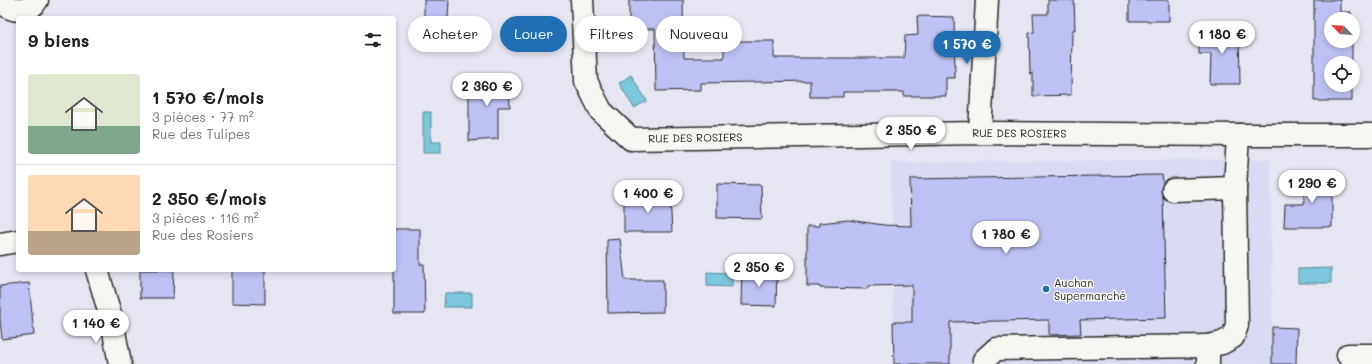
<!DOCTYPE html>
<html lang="fr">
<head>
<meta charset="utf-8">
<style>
	body { margin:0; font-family:Mali,sans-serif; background:#f2f2f2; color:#222; height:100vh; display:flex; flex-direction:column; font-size:15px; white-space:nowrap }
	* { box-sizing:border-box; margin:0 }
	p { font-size:13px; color:#767676 }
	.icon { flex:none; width:22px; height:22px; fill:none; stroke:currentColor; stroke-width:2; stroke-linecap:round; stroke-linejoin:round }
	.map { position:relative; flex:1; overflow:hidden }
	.panel { position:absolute; left:16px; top:16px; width:380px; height:256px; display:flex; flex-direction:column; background:#fff; border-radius:4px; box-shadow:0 2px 6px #0003 }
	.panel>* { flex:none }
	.top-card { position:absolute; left:408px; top:16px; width:380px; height:36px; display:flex; gap:8px }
	.needle { width:26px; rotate:294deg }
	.fabs { position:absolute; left:1324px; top:12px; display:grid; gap:8px }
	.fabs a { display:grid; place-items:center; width:36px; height:36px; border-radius:50%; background:#fff; box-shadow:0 2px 6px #0003; font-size:20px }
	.price { position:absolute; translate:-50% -34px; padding:0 9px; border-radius:14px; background:#fff; color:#222; font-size:13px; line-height:26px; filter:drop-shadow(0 1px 2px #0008) }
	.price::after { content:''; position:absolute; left:50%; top:24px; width:12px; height:9px; margin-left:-6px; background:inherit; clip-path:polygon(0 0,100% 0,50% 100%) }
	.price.selected { background:#1f6fb2; color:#fff }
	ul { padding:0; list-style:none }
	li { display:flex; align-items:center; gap:12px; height:100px; padding:0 12px }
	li+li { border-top:1px solid #e0e0e0 }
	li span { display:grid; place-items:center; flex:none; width:112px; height:80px; border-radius:4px; color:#555 }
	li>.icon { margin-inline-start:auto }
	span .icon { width:48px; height:48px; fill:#fffc; stroke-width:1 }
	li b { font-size:17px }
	h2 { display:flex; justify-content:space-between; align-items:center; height:48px; padding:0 12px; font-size:17px }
	.chip { padding:0 14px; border-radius:18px; background:#fff; box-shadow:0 2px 6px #0003; font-size:14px; line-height:36px }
	.chip.selected { background:#1f6fb2; color:#fff }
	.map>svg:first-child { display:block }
	.built { fill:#d9dbf2 }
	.water { fill:#7bc7db; stroke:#5b8995 }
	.building { fill:#bdc1f3; stroke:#2b2b2b }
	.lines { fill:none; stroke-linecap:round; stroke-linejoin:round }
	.minor-casing { stroke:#2b2b2b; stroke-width:25 }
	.minor { stroke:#f6f6f2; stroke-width:22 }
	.poi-dot { fill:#1f6fb2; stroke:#f6f6f2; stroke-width:1.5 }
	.labels { text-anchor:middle; stroke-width:3; stroke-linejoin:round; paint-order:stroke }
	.street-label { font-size:11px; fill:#2b2b2b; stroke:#f6f6f2 }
	.poi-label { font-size:11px; fill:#2b2b2b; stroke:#f6f6f2; text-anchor:start }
</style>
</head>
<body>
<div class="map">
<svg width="1372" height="364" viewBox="0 0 1372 364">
	<rect width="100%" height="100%" fill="#e5e6f2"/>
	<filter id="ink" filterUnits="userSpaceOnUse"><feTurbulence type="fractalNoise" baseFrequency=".025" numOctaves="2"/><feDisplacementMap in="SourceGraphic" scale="8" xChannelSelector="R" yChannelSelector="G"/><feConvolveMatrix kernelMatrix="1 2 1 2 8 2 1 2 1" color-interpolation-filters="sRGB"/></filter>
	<g filter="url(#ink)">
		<path class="built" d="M1271 159 1272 364H894L891 162Z"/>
		<path class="water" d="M631 75 647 101 634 108 619 83Z
			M423 112H431V142H441V153H423Z
			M1331 268V283H1298V269Z
			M707 272 732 273V287L707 286Z
			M445 293H472V307H444Z"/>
		<path class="building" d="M424 0H449L448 18 424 19Z
			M629 0H683L684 58H724V41H774V58H904L905 36 918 35 917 16 954 17 955 78H946V96H904V92H843V97H810V81L701 83V90L656 91 655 29H629Z
			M1048 0H1074L1075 30H1072L1071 95 1033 96V73L1030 74 1029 33 1034 32 1033 14H1048Z
			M1129 0H1169V21H1129Z
			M1314 0H1340V12H1351V19H1331V41H1352V63H1331V85H1352V101H1314Z
			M1239 30 1240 84H1210L1211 54H1199V31Z
			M509 79 510 107H498V139L469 141V80Z
			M1304 174H1332V227H1284L1285 204H1304Z
			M1162 175 1163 183 1161 190 1163 197 1166 318 1080 320 1081 334 1049 335V320L950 322V364H894L893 322H912V285L868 286 867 289 820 288 819 286H807V226H819V223L848 220 884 225 911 226 910 179Z
			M717 184 761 185 762 219 717 218Z
			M624 196H670L672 232H624Z
			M394 229H420V264H424L425 314H394Z
			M620 239 625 280H663V312L608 313 607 240Z
			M742 269 777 270 776 306 741 305Z
			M140 270H174L173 298H140Z
			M232 270H265V304L232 303Z
			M29 283 34 335 2 339 0 320V286Z
			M1272 327 1297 328 1296 364H1272Z"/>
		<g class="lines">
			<g class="minor-casing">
				<g id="minor">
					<path d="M1 0C11 13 28 14 37 0"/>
					<path id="s1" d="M582 0 586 81 601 111 631 139 980 133 1238 135H1372"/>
					<path d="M980 133 987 0"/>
					<path d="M1173 190 1235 188"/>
					<path d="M0 244 18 241"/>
					<path d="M97 270 112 321 120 364"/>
					<path d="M1348 355H1372"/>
					<path d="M984 364V360L996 349 1208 346"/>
					<path d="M1208 364V346L1222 343 1233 337 1237 325 1235 188 1238 135"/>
				</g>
			</g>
			<use href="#minor" class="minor"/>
		</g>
	</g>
	<circle class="poi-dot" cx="1046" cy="289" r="4"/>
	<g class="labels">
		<g class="street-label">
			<text dy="4" stroke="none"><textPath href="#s1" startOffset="544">RUE DES ROSIERS</textPath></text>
			<text dy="4" stroke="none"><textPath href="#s1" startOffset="220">RUE DES ROSIERS</textPath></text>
		</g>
		<g class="poi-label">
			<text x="1054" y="287">Auchan<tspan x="1054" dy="13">Supermarché</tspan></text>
		</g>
	</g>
</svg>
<div class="fabs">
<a><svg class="needle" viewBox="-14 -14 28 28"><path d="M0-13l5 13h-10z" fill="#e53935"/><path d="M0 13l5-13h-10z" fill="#767676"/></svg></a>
<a><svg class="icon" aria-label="locate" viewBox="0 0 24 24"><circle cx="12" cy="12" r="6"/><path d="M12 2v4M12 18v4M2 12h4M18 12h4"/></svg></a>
</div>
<b class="price" style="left:1222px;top:55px">1 180 €</b>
<b class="price selected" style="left:967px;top:65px">1 570 €</b>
<b class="price" style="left:487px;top:107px">2 360 €</b>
<b class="price" style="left:911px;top:151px">2 350 €</b>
<b class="price" style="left:1312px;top:204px">1 290 €</b>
<b class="price" style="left:648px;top:214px">1 400 €</b>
<b class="price" style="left:1006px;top:255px">1 780 €</b>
<b class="price" style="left:759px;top:288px">2 350 €</b>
<b class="price" style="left:96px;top:344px">1 140 €</b>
<div class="top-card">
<a class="chip">Acheter</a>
<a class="chip selected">Louer</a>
<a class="chip">Filtres</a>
<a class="chip">Nouveau</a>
</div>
<section class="panel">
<h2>9 biens<svg class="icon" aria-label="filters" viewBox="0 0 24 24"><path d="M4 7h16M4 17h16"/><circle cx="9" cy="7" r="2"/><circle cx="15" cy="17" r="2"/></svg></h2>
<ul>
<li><span style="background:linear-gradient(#dfe7d0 65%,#7fa58c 0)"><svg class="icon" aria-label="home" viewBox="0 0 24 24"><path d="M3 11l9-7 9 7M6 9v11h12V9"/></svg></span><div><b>1 570 €/mois</b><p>3 pièces · 77 m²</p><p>Rue des Tulipes</p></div></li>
<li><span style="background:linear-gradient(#ffd9b3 70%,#b9a48a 0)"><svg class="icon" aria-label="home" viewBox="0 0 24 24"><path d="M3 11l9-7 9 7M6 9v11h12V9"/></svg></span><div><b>2 350 €/mois</b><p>3 pièces · 116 m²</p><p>Rue des Rosiers</p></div></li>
</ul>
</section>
</div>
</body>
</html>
